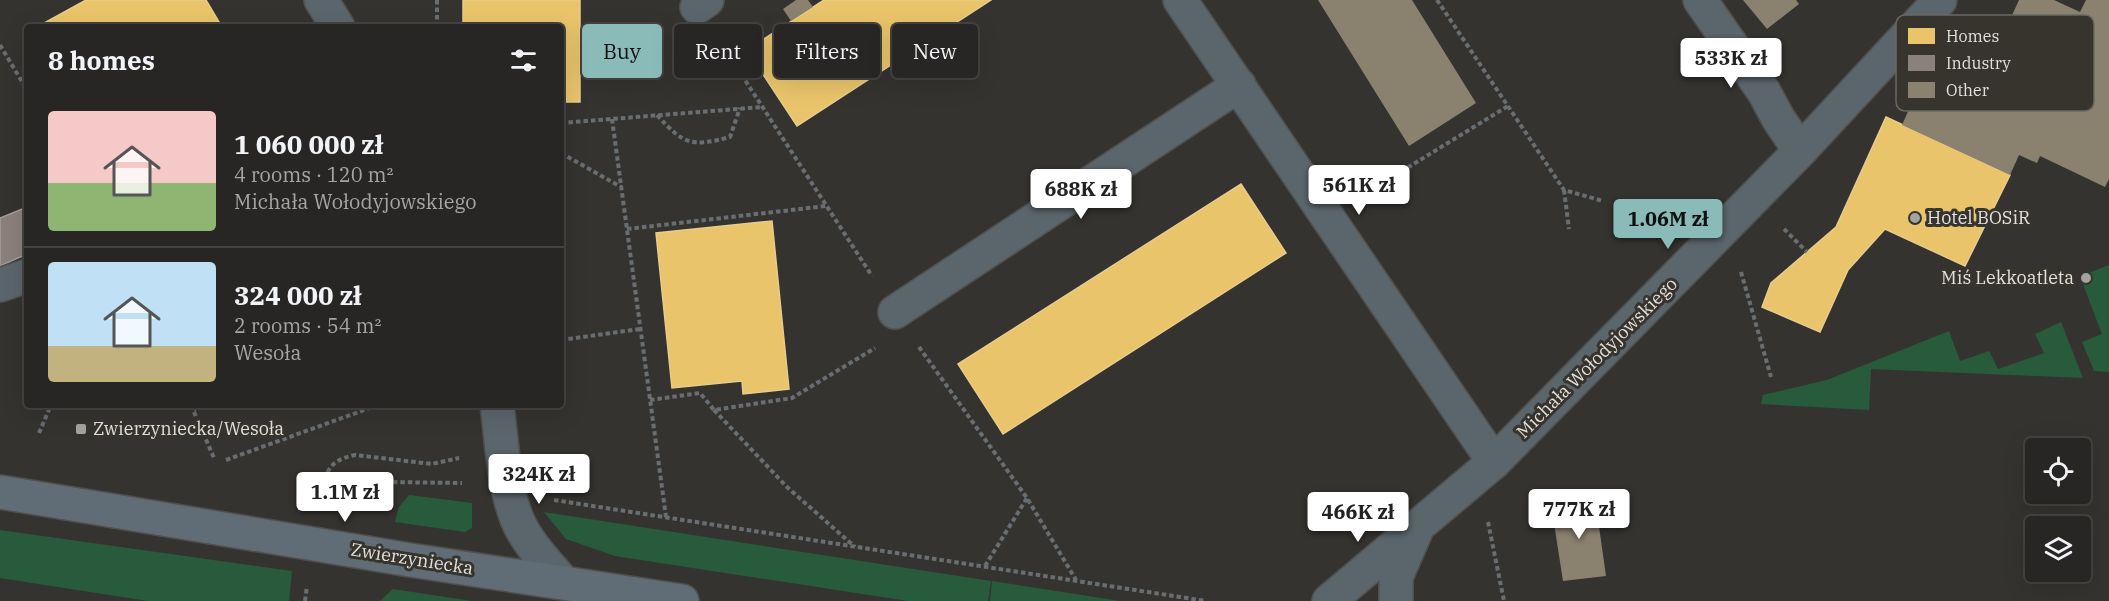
<!DOCTYPE html>
<html lang="en">
<head>
<meta charset="utf-8">
<style>
	body { margin:0; font-family:"IBM Plex Serif",serif; background:#343231; color:#f1f3f6; height:100vh; display:flex; flex-direction:column; font-size:22px; white-space:nowrap }
	* { box-sizing:border-box; margin:0 }
	p { font-size:20px; color:#a5a5a6 }
	.icon { flex:none; width:33px; height:33px; fill:none; stroke:currentColor; stroke-width:2; stroke-linecap:round; stroke-linejoin:round }
	.map { position:relative; flex:1; overflow:hidden }
	.sheet { position:absolute; left:24px; top:24px; width:540px; height:384px; display:flex; flex-direction:column; background:#282624; border-radius:6px; box-shadow:0 6px 24px #0002,0 0 0 2px #444341 }
	.sheet>* { flex:none }
	.guide { position:absolute; left:582px; top:24px; width:570px; height:54px; display:flex; gap:12px }
	.fabs { position:absolute; left:2025px; top:438px; display:grid; gap:12px }
	.fabs a { display:grid; place-items:center; width:66px; height:66px; border-radius:6px; background:#282624; box-shadow:0 6px 24px #0002,0 0 0 2px #444341; font-size:30px }
	.price { position:absolute; translate:-50% -51px; padding:0 14px; border-radius:6px; background:#fff; color:#222; font-size:20px; line-height:39px; filter:drop-shadow(0 2px 3px #0008) }
	.price::after { content:''; position:absolute; left:50%; top:36px; width:18px; height:14px; margin-left:-9px; background:inherit; clip-path:polygon(0 0,100% 0,50% 100%) }
	.price.selected { background:#8bbbb9; color:#111 }
	ul { padding:0; list-style:none }
	li { display:flex; align-items:center; gap:18px; height:150px; padding:0 24px }
	li+li { border-top:2px solid #444341 }
	li span { display:grid; place-items:center; flex:none; width:168px; height:120px; border-radius:6px; color:#555 }
	li>.icon { margin-inline-start:auto }
	span .icon { width:72px; height:72px; fill:#fffc; stroke-width:1 }
	li b { font-size:26px }
	h2 { display:flex; justify-content:space-between; align-items:center; height:72px; padding:0 24px; font-size:26px }
	.tag { padding:0 21px; border-radius:6px; background:#282624; box-shadow:0 6px 24px #0002,0 0 0 2px #444341; font-size:21px; line-height:54px }
	.tag.selected { background:#8bbbb9; color:#111 }
	.map>svg:first-child { display:block }
	.green { fill:#285b3b }
	.homes { fill:#e9c46a; stroke:#e7cc8c; stroke-width:1.5 }
	.industry { fill:#8a817c; stroke:#a49e99; stroke-width:1.5 }
	.building { fill:#8a816e }
	.lines { fill:none; stroke-linecap:round; stroke-linejoin:round }
	.minor-casing { stroke:#504f4c; stroke-width:36 }
	.major-casing { stroke:#504f4c; stroke-width:36 }
	.path { stroke:#696e72; stroke-width:4; stroke-dasharray:4.5 3; stroke-linecap:butt }
	.minor { stroke:#5b656c; stroke-width:33 }
	.major { stroke:#616d76; stroke-width:33 }
	.poi-dot { fill:#a5a3a0; stroke:#37342e; stroke-width:2 }
	.labels { text-anchor:middle; stroke-width:6; stroke-linejoin:round; paint-order:stroke }
	.poi-label { font-size:18px; fill:#e2e0dc; stroke:#37342e; text-anchor:start }
	.street-label { font-size:18px; fill:#e2e0dc; stroke:#37342e }
	.key { fill:#37342e; stroke:#6a6862; stroke-width:1.5 }
	.key-label { font-size:16px; fill:#e2e0dc }
</style>
</head>
<body>
<div class="map">
<svg width="2109" height="601" viewBox="0 0 2109 601">
	<rect width="100%" height="100%" fill="#353330"/>
	<path class="green" d="M2109 265V372L2094 371 2082 342 2102 334 2081 279 2086 274Z
		M2061 322 2083 378 1871 369 1869 410 1761 404 1763 395 1827 380 1949 331 1960 361 1989 351 1998 369 2044 353 2035 334Z
		M409 495 472 503V528L465 532 395 522 399 507Z
		M544 512 991 581 988 601H908L615 556 566 539Z
		M0 530 292 571 289 601H148L0 578Z
		M992 581 1120 601H990Z
		M393 589 472 601H380Z"/>
	<path class="homes" d="M86 0H206L222 27H37Z
		M463 0H580V102H561V27H463Z
		M824 0H991L797 126 747 50Z
		M1886 117 2010 175 1965 266 1885 229 1848 270 1820 332 1762 307 1771 283 1836 227Z
		M1241 184 1286 253 1003 434 958 364Z
		M772 221 789 389 743 394 742 381 672 388 656 233Z"/>
	<path class="industry" d="M27 207V254L0 266V218Z"/>
	<path class="building" d="M796 0H808L813 7 791 21 783 9Z
		M1318 0H1412L1476 103 1409 146Z
		M1743 0H1796L1799 4 1767 29Z
		M2019 0H2054L2080 12 2086 0H2109V179L2105 187 2040 156 2037 163 2019 155 2010 175 1902 125 1920 84 1935 92 1953 52 1970 59 1990 16 2008 24Z
		M1595 498 1606 576 1563 581 1551 504Z"/>
	<g class="lines">
		<g class="minor-casing">
			<path id="minor" d="M321 0 338 27
				M1180 0 1494 462
				M1700 0 1764 92 1778 118 1800 151
				M697 7 707 0
				M0 285 27 276
				M895 312 1239 85
				M497 405C502 442 503 484 517 519 526 542 547 563 563 582
				M1329 601 1494 462 1800 151 1940 0
				M1396 601V577L1416 531"/>
		</g>
		<g class="major-casing">
			<path id="major" d="M0 492 410 560 682 601"/>
		</g>
		<path class="path" d="M437 0V27
			M1437 0 1564 190 1603 201
			M721 43 872 276
			M0 45 27 90
			M657 115C684 145 692 147 730 137L740 108
			M612 119 666 517
			M561 123 762 107
			M561 153 621 187
			M1564 190 1569 229
			M1363 195 1508 106
			M627 229 826 206
			M1784 229 1807 252
			M1741 272 1771 377
			M561 340 640 329
			M919 347 1027 498 1076 580
			M650 400 700 393 714 410 792 398 875 348
			M191 405 214 458
			M194 410 198 405
			M714 410 787 487 855 547
			M39 433 51 405
			M226 460 378 405
			M326 473 387 482 462 483
			M554 500 1206 601
			M320 501C326 475 325 461 355 455L432 464 459 458
			M1488 522 1504 601
			M985 566 1027 498
			M305 601 307 586"/>
		<use href="#minor" class="minor"/>
		<use href="#major" class="major"/>
	</g>
	<g class="poi-dot">
		<circle cx="1915" cy="218" r="6"/>
		<circle cx="2086" cy="278" r="6"/>
		<rect x="75" y="423" width="12" height="12" rx="3"/>
	</g>
	<g class="labels">
		<g class="poi-label">
			<text x="1927" y="224">Hotel BOSiR</text>
			<text x="2074" y="284" text-anchor="end">Miś Lekkoatleta</text>
			<text x="93" y="435">Zwierzyniecka/Wesoła</text>
		</g>
		<g class="street-label">
			<text transform="translate(1597 358) rotate(-45)" y="6">Michała Wołodyjowskiego</text>
			<text transform="translate(412 559) rotate(9)" y="6">Zwierzyniecka</text>
		</g>
	</g>
	<rect x="1896" y="15" width="198" height="96" rx="9" class="key"/>
	<rect x="1908" y="28" width="27" height="16" fill="#e9c46a"/>
	<rect x="1908" y="55" width="27" height="16" fill="#8a817c"/>
	<rect x="1908" y="82" width="27" height="16" fill="#8a816e"/>
	<g class="key-label">
		<text x="1946" y="42">Homes</text>
		<text x="1946" y="69">Industry</text>
		<text x="1946" y="96">Other</text>
	</g>
</svg>
<div class="fabs">
<a><svg class="icon" aria-label="locate" viewBox="0 0 24 24"><circle cx="12" cy="12" r="6"/><path d="M12 2v4M12 18v4M2 12h4M18 12h4"/></svg></a>
<a><svg class="icon" aria-label="layers" viewBox="0 0 24 24"><path d="M12 4l9 5-9 5-9-5zM3 14l9 5 9-5"/></svg></a>
</div>
<b class="price" style="left:1731px;top:89px">533K zł</b>
<b class="price" style="left:1359px;top:216px">561K zł</b>
<b class="price" style="left:1081px;top:220px">688K zł</b>
<b class="price selected" style="left:1668px;top:250px">1.06M zł</b>
<b class="price" style="left:539px;top:505px">324K zł</b>
<b class="price" style="left:345px;top:523px">1.1M zł</b>
<b class="price" style="left:1579px;top:540px">777K zł</b>
<b class="price" style="left:1358px;top:543px">466K zł</b>
<div class="guide">
<a class="tag selected">Buy</a>
<a class="tag">Rent</a>
<a class="tag">Filters</a>
<a class="tag">New</a>
</div>
<section class="sheet">
<h2>8 homes<svg class="icon" aria-label="filters" viewBox="0 0 24 24"><path d="M4 7h16M4 17h16"/><circle cx="9" cy="7" r="2"/><circle cx="15" cy="17" r="2"/></svg></h2>
<ul>
<li><span style="background:linear-gradient(#f6c9c9 60%,#8fb573 0)"><svg class="icon" aria-label="home" viewBox="0 0 24 24"><path d="M3 11l9-7 9 7M6 9v11h12V9"/></svg></span><div><b>1 060 000 zł</b><p>4 rooms · 120 m²</p><p>Michała Wołodyjowskiego</p></div></li>
<li><span style="background:linear-gradient(#bfe0f5 70%,#c2b280 0)"><svg class="icon" aria-label="home" viewBox="0 0 24 24"><path d="M3 11l9-7 9 7M6 9v11h12V9"/></svg></span><div><b>324 000 zł</b><p>2 rooms · 54 m²</p><p>Wesoła</p></div></li>
</ul>
</section>
</div>
</body>
</html>
